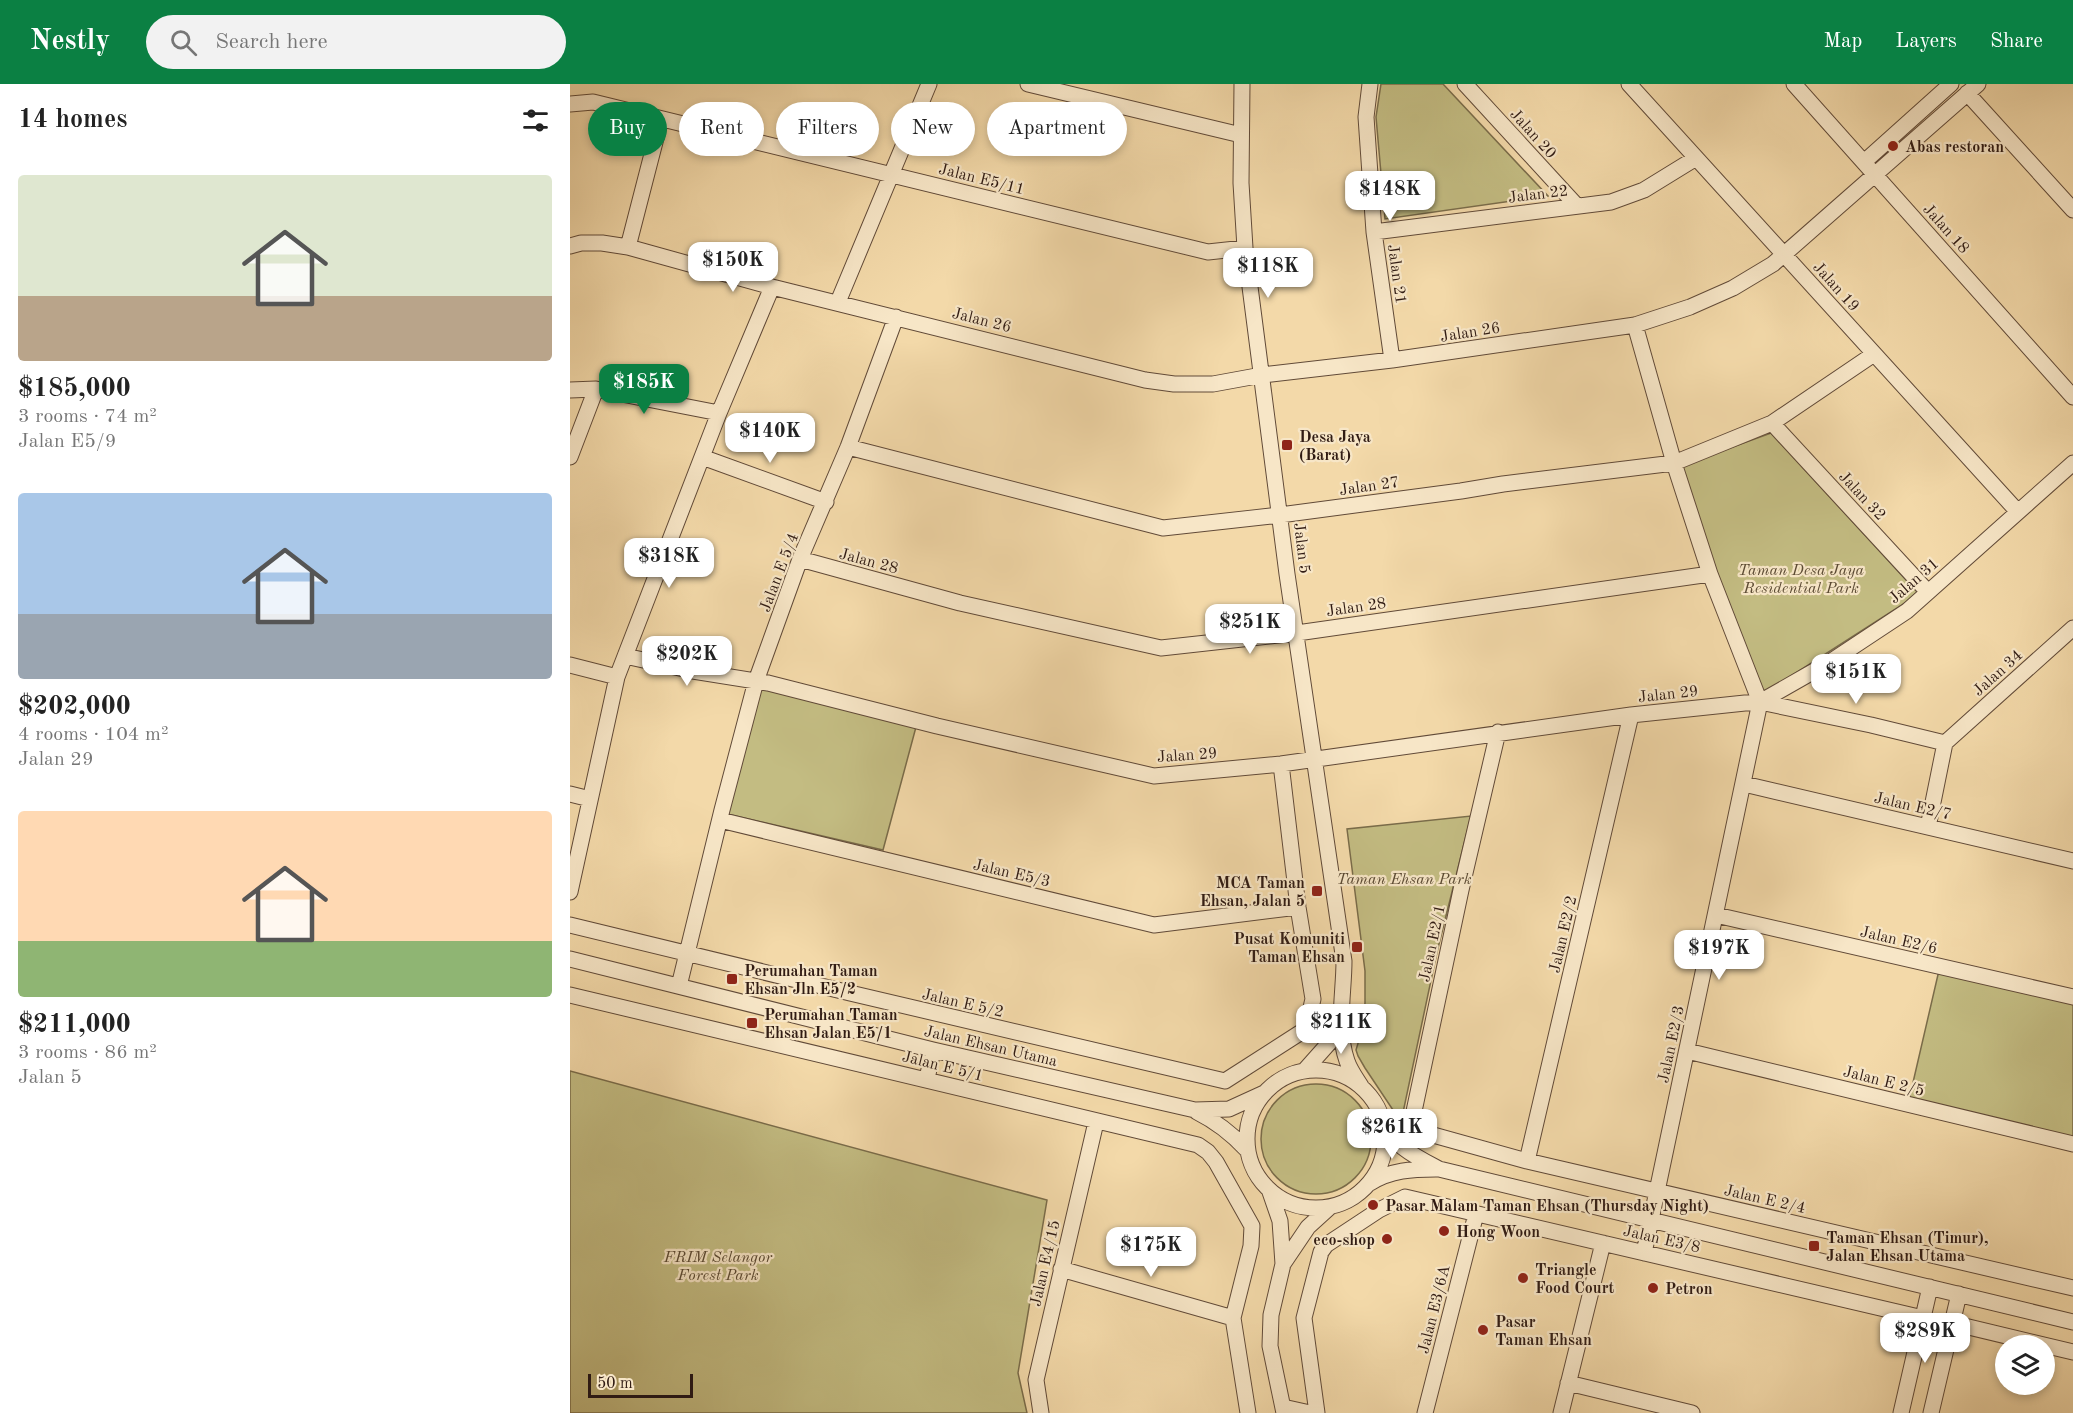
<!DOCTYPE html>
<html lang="en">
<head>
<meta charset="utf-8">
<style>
	body { margin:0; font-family:"Old Standard TT",serif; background:#f2f2f2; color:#222; height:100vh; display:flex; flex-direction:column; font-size:22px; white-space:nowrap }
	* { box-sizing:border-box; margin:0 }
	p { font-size:20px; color:#767676 }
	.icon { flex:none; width:33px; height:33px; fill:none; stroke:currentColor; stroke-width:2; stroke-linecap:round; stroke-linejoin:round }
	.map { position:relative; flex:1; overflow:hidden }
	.details { display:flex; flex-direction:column; background:#fff; width:570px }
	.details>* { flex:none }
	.guide { position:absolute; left:18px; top:18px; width:570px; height:54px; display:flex; gap:12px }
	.buttons { position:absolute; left:1425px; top:1251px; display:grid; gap:12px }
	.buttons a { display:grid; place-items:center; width:60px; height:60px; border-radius:50%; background:#fff; box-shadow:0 3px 9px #0003; font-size:30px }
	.scale { position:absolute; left:18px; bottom:15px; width:105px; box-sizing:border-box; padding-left:6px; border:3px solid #301b13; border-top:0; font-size:16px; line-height:21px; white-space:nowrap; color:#301b13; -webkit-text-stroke:4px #f7e6c7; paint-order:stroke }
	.price { position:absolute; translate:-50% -51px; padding:0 14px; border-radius:12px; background:#fff; color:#222; font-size:20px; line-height:39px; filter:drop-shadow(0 2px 3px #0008) }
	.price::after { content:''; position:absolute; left:50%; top:36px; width:18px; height:14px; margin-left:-9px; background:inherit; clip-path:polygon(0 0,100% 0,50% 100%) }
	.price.active { background:#0b8043; color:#fff }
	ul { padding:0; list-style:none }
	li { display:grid; align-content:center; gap:12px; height:318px; padding:0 18px }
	li span { display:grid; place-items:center; height:186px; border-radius:6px; color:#555 }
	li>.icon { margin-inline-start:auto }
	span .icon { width:108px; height:108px; fill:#fffc; stroke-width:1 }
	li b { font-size:26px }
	h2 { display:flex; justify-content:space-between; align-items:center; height:72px; padding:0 18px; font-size:26px }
	.tag { padding:0 21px; border-radius:27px; background:#fff; box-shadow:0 3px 9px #0003; font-size:21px; line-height:54px }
	.tag.active { background:#0b8043; color:#fff }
	header { display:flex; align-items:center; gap:36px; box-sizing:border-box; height:84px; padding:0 30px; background:#0b8043; color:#fff }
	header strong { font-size:28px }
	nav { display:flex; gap:33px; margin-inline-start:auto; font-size:21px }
	.search { width:420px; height:54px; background:#f2f2f2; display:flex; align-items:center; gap:15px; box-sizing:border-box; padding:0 21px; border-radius:33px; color:#767676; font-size:22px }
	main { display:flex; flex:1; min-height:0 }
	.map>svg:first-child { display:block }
	.green { fill:#c3bc82; stroke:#7a6c4a; stroke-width:1.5 }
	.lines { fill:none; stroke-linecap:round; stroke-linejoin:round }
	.minor-casing { stroke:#614a38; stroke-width:17 }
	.minor { stroke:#f7e6c7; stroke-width:15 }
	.poi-dot { fill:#8f2418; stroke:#f7e6c7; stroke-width:2 }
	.labels { text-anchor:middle; stroke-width:4.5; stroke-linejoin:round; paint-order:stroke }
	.street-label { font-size:16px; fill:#301b13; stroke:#f7e6c7 }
	.poi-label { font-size:16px; font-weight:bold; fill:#301b13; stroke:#f7e6c7; text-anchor:start }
	.park-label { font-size:16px; font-style:italic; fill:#5c4b34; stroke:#f7e6c7 }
</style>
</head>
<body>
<header>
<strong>Nestly</strong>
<div class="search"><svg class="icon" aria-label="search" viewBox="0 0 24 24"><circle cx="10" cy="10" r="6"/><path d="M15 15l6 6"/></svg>Search here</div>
<nav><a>Map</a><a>Layers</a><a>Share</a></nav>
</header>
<main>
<section class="details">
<h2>14 homes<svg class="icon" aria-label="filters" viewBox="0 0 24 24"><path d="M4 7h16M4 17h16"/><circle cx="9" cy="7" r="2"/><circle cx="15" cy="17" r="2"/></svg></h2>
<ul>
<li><span style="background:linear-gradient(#dfe7d0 65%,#b9a48a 0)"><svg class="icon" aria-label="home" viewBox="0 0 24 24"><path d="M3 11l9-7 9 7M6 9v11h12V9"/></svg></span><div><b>$185,000</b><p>3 rooms · 74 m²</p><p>Jalan E5/9</p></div></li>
<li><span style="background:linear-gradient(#a9c7e8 65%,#9aa5b1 0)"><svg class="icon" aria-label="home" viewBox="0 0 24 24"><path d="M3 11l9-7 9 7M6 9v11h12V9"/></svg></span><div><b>$202,000</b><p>4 rooms · 104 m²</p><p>Jalan 29</p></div></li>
<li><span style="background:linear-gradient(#ffd9b3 70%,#8fb573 0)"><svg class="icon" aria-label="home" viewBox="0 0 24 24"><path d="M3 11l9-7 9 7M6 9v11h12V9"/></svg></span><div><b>$211,000</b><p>3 rooms · 86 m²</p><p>Jalan 5</p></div></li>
</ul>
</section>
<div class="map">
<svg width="1503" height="1329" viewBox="0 0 1503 1329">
	<rect width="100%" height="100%" fill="#f3d9a9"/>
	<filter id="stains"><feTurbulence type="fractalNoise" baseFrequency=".00333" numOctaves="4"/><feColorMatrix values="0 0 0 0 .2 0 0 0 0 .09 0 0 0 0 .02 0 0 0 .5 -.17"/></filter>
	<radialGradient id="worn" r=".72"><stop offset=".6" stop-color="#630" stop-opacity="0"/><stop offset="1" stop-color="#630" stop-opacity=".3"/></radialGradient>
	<path class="green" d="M811 0H873L978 112 815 135 806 33Z
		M1201 349 1349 510 1190 612 1110 382Z
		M189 604 346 643 313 766 157 730Z
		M901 732 867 868 831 1038 795 984 788 972 786 966 792 946 795 919V887L777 745Z
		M1370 882 1503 913V1060L1338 1020Z
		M0 987 477 1116 448 1289 457 1329H0Z
		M691 1055a55 55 0 1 1 110 0a55 55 0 1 1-110 0Z"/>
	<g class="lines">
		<g class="minor-casing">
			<path id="minor" d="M458 0 671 51
				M672 0 671 99 675 164 717 490 774 877C774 909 766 946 777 977 780 986 786 994 791 1002
				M800 0 796 33 804 148 822 276
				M895 0 1007 122
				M1059 0 1448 428
				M1224 0 1503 313
				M1397 9 1503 126
				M0 20 23 18 638 168 675 164
				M1294 78 1381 0
				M804 148 1041 118 1074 106 1126 74
				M0 162 11 159H32L58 163 202 203 575 296 604 300H643L692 291 822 276 1065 241 1120 223 1163 204 1203 180 1408 0
				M58 163 91 35
				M268 218 359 0
				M1065 241 1104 379 1140 490 1190 618
				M0 306 26 305 149 329
				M1202 339 1358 508
				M278 363 593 444 710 431 891 407 933 400 1104 379 1202 339 1304 270
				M0 373 26 305
				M132 373 256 418
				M230 475 390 519 591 564 727 549 1140 490
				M55 572 123 587 198 599 367 642 584 692 711 680 1061 631 1175 619 1190 618 1301 641 1375 659
				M0 581 47 593
				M1190 618 1260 578 1337 527 1503 379
				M928 648 891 806 843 1032 846 1043 856 1049 957 1077 1503 1204
				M1375 659 1503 544
				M1174 700 1503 777
				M0 710 20 715
				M150 736 584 841 728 823
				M1358 743 1375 659
				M0 808 47 593 149 329 202 203
				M1146 831 1503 913
				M0 841 280 909 655 997 736 945 743 915 728 823 711 680
				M0 875 363 966 625 1026 659 1025 694 1009
				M109 902 152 726 186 597 230 475 278 363 326 233
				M0 911 628 1061 638 1068 646 1078 682 1142 681 1162 663 1234 678 1329
				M1117 967 1503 1060
				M735 986 759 959 771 935
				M677 1055a69 69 0 1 1 138 0a69 69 0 1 1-138 0Z
				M357 995 363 966
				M627 1028C647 1038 661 1049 676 1065
				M812 1034C819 1060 846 1073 869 1085L1503 1238
				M957 1077 1061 631
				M800 1099C821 1086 842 1085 866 1085
				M700 1108 710 1137 713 1180
				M1074 1169 1190 618
				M491 1185 663 1234
				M1382 1239 1503 1268
				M998 1299 1122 1329
				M713 1323 740 1329
				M471 1329 466 1296 526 1038
				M714 1329 700 1262 701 1231 713 1180 738 1143 760 1123
				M747 1329 734 1234 751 1168 756 1161 809 1126 835 1113 1353 1234
				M855 1329 906 1130
				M991 1329 1033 1159
				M1331 1329 1360 1203
				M1361 1329 1389 1210"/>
		</g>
		<use href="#minor" class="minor"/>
	</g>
	<g class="poi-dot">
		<circle cx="1323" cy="62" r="6"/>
		<rect x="711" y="355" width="12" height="12" rx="3"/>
		<rect x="741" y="801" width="12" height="12" rx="3"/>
		<rect x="781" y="857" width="12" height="12" rx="3"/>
		<rect x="156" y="889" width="12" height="12" rx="3"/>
		<rect x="176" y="933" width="12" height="12" rx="3"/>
		<circle cx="803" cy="1121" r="6"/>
		<circle cx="874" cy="1147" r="6"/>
		<circle cx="817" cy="1155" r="6"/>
		<rect x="1238" y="1156" width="12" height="12" rx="3"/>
		<circle cx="953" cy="1194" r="6"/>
		<circle cx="1083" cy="1204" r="6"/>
		<circle cx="913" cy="1246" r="6"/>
	</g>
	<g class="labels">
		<g class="street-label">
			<text transform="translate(964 49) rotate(48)" y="6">Jalan 20</text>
			<text transform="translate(412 94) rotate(14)" y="6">Jalan E5/11</text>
			<text transform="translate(968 109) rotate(-7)" y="6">Jalan 22</text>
			<text transform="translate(1377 144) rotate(48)" y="6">Jalan 18</text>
			<text transform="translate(828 190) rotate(82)" y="6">Jalan 21</text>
			<text transform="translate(1267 202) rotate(48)" y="6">Jalan 19</text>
			<text transform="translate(412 235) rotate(14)" y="6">Jalan 26</text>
			<text transform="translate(900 247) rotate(-9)" y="6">Jalan 26</text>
			<text transform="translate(799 401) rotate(-8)" y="6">Jalan 27</text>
			<text transform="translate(1293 411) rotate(47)" y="6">Jalan 32</text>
			<text transform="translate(733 464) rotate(83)" y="6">Jalan 5</text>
			<text transform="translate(299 476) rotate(15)" y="6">Jalan 28</text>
			<text transform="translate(208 488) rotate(-69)" y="6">Jalan E 5/4</text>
			<text transform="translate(1343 496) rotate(-41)" y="6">Jalan 31</text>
			<text transform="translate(786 522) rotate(-8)" y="6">Jalan 28</text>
			<text transform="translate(1427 588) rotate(-42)" y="6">Jalan 34</text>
			<text transform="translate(1098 609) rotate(-6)" y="6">Jalan 29</text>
			<text transform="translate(617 670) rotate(-4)" y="6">Jalan 29</text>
			<text transform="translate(1343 721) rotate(13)" y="6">Jalan E2/7</text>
			<text transform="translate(442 788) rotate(13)" y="6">Jalan E5/3</text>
			<text transform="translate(992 850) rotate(-77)" y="6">Jalan E2/2</text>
			<text transform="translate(1329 855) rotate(13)" y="6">Jalan E2/6</text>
			<text transform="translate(861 859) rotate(-78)" y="6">Jalan E2/1</text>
			<text transform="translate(393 918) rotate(13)" y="6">Jalan E 5/2</text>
			<text transform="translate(1100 960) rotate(-78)" y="6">Jalan E2/3</text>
			<text transform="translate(421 961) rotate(13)" y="6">Jalan Ehsan Utama</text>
			<text transform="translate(373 981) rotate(14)" y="6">Jalan E 5/1</text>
			<text transform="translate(1314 996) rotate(14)" y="6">Jalan E 2/5</text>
			<text transform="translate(1195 1114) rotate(13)" y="6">Jalan E 2/4</text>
			<text transform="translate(1092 1154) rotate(13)" y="6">Jalan E3/8</text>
			<text transform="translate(474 1179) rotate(-77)" y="6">Jalan E4/15</text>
			<text transform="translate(863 1225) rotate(-76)" y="6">Jalan E3/6A</text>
		</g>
		<g class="poi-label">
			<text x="1335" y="68">Abas restoran</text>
			<text x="729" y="358">Desa Jaya<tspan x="729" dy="18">(Barat)</tspan></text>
			<text x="735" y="804" text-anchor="end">MCA Taman<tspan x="735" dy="18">Ehsan, Jalan 5</tspan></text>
			<text x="775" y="860" text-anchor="end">Pusat Komuniti<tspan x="775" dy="18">Taman Ehsan</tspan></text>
			<text x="174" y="892">Perumahan Taman<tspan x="174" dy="18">Ehsan Jln E5/2</tspan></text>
			<text x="194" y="936">Perumahan Taman<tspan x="194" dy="18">Ehsan Jalan E5/1</tspan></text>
			<text x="815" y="1127">Pasar Malam Taman Ehsan (Thursday Night)</text>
			<text x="886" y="1153">Hong Woon</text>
			<text x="1256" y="1159">Taman Ehsan (Timur),<tspan x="1256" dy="18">Jalan Ehsan Utama</tspan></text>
			<text x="805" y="1161" text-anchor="end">eco-shop</text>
			<text x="965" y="1191">Triangle<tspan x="965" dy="18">Food Court</tspan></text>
			<text x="1095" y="1210">Petron</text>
			<text x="925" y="1243">Pasar<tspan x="925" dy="18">Taman Ehsan</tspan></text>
		</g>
		<g class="park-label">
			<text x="1231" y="491">Taman Desa Jaya<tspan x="1231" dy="18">Residential Park</tspan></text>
			<text x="834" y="800">Taman Ehsan Park</text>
			<text x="148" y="1178">FRIM Selangor<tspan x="148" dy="18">Forest Park</tspan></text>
		</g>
	</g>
	<rect width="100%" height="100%" filter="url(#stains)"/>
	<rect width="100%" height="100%" fill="url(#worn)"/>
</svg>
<div class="buttons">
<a><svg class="icon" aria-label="layers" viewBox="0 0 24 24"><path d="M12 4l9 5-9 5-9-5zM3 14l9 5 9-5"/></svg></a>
</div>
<div class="scale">50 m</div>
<b class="price" style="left:820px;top:138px">$148K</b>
<b class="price" style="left:163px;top:209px">$150K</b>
<b class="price" style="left:698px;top:215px">$118K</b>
<b class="price active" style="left:74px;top:331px">$185K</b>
<b class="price" style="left:200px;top:380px">$140K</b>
<b class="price" style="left:99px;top:505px">$318K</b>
<b class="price" style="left:680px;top:571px">$251K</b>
<b class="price" style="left:117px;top:603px">$202K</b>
<b class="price" style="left:1286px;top:621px">$151K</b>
<b class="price" style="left:1149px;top:897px">$197K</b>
<b class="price" style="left:771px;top:971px">$211K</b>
<b class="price" style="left:822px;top:1076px">$261K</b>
<b class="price" style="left:581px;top:1194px">$175K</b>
<b class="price" style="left:1355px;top:1280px">$289K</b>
<div class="guide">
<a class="tag active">Buy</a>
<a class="tag">Rent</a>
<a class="tag">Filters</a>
<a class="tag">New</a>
<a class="tag">Apartment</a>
</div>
</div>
</main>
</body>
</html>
